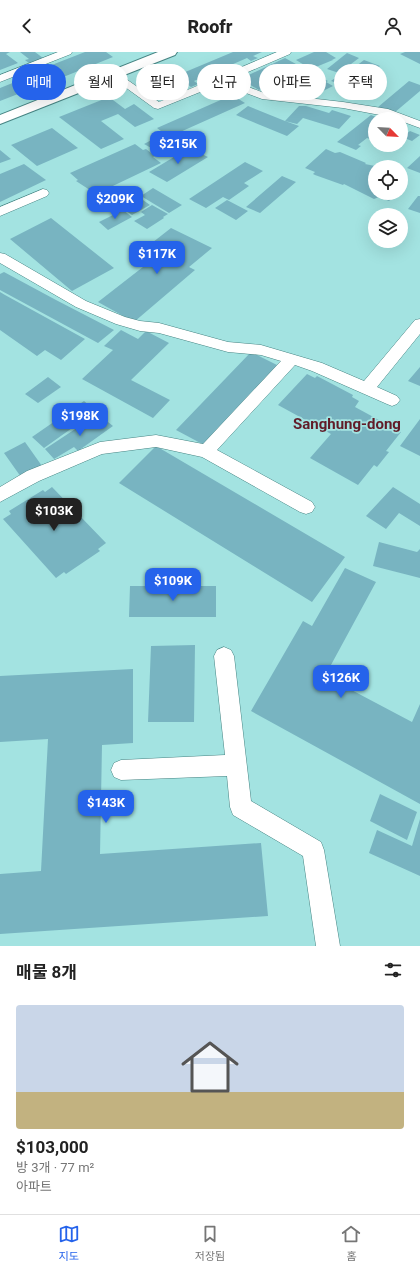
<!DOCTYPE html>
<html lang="ko">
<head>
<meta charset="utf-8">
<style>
	body { margin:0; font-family:Roboto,"Noto Sans KR",sans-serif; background:#f6f6f6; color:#222; height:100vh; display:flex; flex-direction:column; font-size:15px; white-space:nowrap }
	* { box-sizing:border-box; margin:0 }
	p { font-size:13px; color:#767676 }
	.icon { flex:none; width:22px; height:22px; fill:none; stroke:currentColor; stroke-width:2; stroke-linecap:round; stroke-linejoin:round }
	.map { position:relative; height:894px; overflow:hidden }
	.panel { display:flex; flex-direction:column; background:#fff; flex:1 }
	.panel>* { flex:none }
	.hud { position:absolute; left:12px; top:12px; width:396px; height:36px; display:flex; gap:8px }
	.needle { width:26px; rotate:114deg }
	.controls { position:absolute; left:368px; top:60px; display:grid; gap:8px }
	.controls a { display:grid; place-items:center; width:40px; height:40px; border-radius:50%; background:#fff; box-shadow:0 4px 16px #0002; font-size:20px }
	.price { position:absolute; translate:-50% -34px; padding:0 9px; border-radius:8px; background:#2563eb; color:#fff; font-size:13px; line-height:26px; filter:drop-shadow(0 1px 2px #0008) }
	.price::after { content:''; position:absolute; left:50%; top:24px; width:12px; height:9px; margin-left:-6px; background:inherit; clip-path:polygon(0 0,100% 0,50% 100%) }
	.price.selected { background:#222; color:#fff }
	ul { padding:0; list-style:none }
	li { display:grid; align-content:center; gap:8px; height:212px; padding:0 16px }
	li span { display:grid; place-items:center; height:124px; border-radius:4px; color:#555 }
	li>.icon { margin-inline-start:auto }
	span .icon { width:72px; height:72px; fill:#fffc; stroke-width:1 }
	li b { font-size:17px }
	h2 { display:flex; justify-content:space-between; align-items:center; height:48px; padding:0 16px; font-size:17px }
	.chip { padding:0 14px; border-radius:18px; background:#fff; box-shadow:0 4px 16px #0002; font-size:14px; line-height:36px }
	.chip.selected { background:#2563eb; color:#fff }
	header { display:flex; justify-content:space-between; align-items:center; height:52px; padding:0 16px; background:#fff; font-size:18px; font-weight:800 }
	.dock { display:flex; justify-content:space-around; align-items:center; height:56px; border-top:1px solid #e0e0e0; background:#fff; font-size:11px; color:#767676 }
	.dock a { display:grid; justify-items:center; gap:2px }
	.dock .selected { color:#2563eb }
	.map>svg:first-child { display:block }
	.building { fill:#78b4c1 }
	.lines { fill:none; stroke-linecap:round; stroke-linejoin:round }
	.street-casing { stroke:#468483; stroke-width:1 }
	.secondary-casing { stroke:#468483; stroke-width:2 }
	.street { fill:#fff; fill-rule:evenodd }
	.secondary { fill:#fff; fill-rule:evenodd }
	.labels { text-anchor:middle; stroke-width:3.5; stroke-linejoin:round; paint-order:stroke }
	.quarter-label { font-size:15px; font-weight:bold; fill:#611c28; stroke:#a3e3e1 }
</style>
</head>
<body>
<header><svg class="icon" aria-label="back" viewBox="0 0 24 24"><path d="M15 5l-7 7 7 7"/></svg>Roofr<svg class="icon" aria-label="person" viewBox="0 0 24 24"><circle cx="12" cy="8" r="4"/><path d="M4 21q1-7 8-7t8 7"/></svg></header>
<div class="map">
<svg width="420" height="894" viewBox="0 0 420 894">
	<rect width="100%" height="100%" fill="#a3e3e1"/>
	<path class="building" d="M0 0H10L6 2 18 11 0 18Z
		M20 0H35L43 6 29 11 25 8 29 7Z
		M85 0H106L113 5 41 34 26 23Z
		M233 0H262L253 4 258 6 251 9 247 6 194 29 198 32 191 35 187 32 159 44 147 36Z
		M314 0H326L336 6 332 8H333L311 17 296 8Z
		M405 0H420V12L400 2Z
		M347 1 359 6 339 21 327 17Z
		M285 6 305 17 259 38 240 27Z
		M364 8 380 14 363 27 358 25 378 34 363 45 334 33 337 31 331 29 342 21 348 24 350 23 347 21Z
		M310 21 328 29 326 30 333 34 311 45 304 41 301 42 287 32Z
		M25 26 36 35 0 49V36Z
		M409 29 420 33V39L394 61 378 55Z
		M232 43 245 51 169 85 157 76Z
		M109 45 125 57 134 52 154 67 135 75 118 62 101 69 124 87 101 97 59 65Z
		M248 54 285 69 299 74 287 84 236 63Z
		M299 54H306L329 61 332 58 351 64 339 77 303 66 297 72 285 69Z
		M371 63 381 67H375V83L370 87 367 86 358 93 361 94 356 98 337 90Z
		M52 76 78 96 37 114 11 93Z
		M410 79 420 83 412 89 402 85Z
		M161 83 181 94 164 103 144 92Z
		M135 92 143 98 146 97 155 104 153 105 161 111 96 142 76 129 78 128 70 121Z
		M189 96 208 105 167 130 149 120Z
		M326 97 335 101 340 100 366 111 365 112 375 114V141H396L389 149 379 145 374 147 344 132 343 133 315 123 313 122 315 120 305 116Z
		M0 98 11 107 0 111Z
		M420 104V121L407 116Z
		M245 110 263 119 244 131 249 134 229 148 223 145 206 156 189 147Z
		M24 112 46 128 0 150V122Z
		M282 124 296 130 260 161 246 155Z
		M153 136 182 153 169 161 141 144Z
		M418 144H420V161L408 157Z
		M122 146 133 153 143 148 150 153 132 163 113 150Z
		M227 148 248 159 236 168 215 156Z
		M152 153 168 162 163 165 164 166 147 177 134 169 145 163 141 160Z
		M123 158 132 165 108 178 99 170Z
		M51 166 114 216 72 239 10 187Z
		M171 176 212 196 189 215 195 218 134 270 98 250 161 201 148 194Z
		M4 220 56 248 114 278 98 291 0 238V222Z
		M0 240 5 243 85 287 61 308 45 298 37 304 0 278Z
		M121 278 138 287 146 279 169 291 131 328 170 348 153 366 82 327 113 298 104 294Z
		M251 300 279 314 206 394 176 378Z
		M420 315V334L408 329Z
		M307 322 315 326 317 324 353 343 352 345 359 349 355 355 401 380 386 399 389 400 377 415 374 413 358 433 310 406 331 382 278 353Z
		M48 325 61 335 38 351 25 342Z
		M84 349 96 359 44 396 32 385Z
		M98 362 113 374 78 399 74 395 54 407 45 397Z
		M420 367V404L400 394Z
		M25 390 42 414 21 425 4 401Z
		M156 394 345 505 312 550 119 431Z
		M52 435 106 491 98 497 100 499 66 522 64 520 56 526 3 467 11 462 9 459 43 438 45 440Z
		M393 435 420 452V474L399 461 386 477 366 464Z
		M379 490 417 500 420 497V526L373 514Z
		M345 516 376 530 325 624 412 670 420 652V752L251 659 303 569 312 574Z
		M130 534H216V565H129Z
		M195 593 194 670H148L151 594Z
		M133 617V691L102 693 100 802 261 791 268 864 0 882V822L41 819 48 687 0 690V624Z
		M380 742 417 760 407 788 370 769Z
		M420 767V824L369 801 377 778 412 794Z"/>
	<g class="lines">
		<g class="street-casing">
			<path id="street" d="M58 0H72L71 2 0 30V23Z
				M277 0H291L290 2 234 26 246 34 264 41 343 50 388 57 420 69V76L401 69V67L343 56 262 47 238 38 225 30 158 57 154 56 107 22 108 20H116L159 50Z
				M43 137 47 138 49 141 47 144 0 164V155Z
				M0 201 5 202 86 249 125 265 140 269 159 271 228 290 261 293 322 311 364 329 415 268 420 267V282L377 335 397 344 400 348 397 352 392 354 387 352 312 319 295 313 217 398 312 450 315 455 312 460 306 462 300 460 202 405 156 395 102 402 39 429 0 450V435L27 419 100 390 156 383 203 392 281 309 261 303 228 300 159 281 140 279 116 272 76 255 0 211Z
				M224 595 231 598 234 604 251 749 321 790 324 798 340 894H316L303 804 233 763 230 755 227 724 121 728 114 725 111 718 114 711 121 708 225 703 214 604 217 598Z"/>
		</g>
		<g class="secondary-casing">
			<path id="secondary" d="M158 0H177L175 3 0 72V63Z"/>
		</g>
		<use href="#street" class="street"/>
		<use href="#secondary" class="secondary"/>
	</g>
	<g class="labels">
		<g class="quarter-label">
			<text x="347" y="377">Sanghung-dong</text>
		</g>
	</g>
</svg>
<div class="controls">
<a><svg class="needle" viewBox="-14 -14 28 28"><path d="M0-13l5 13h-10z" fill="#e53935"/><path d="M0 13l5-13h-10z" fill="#767676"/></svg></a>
<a><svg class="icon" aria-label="locate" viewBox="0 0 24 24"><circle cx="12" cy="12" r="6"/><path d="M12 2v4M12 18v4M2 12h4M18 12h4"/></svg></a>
<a><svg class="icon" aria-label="layers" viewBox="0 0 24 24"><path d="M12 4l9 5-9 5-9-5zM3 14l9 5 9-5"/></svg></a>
</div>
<b class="price" style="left:178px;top:113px">$215K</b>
<b class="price" style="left:115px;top:168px">$209K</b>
<b class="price" style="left:157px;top:223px">$117K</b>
<b class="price" style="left:80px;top:385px">$198K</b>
<b class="price selected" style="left:54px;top:480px">$103K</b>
<b class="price" style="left:173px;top:550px">$109K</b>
<b class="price" style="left:341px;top:647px">$126K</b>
<b class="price" style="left:106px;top:772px">$143K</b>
<div class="hud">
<a class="chip selected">매매</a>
<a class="chip">월세</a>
<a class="chip">필터</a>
<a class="chip">신규</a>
<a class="chip">아파트</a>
<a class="chip">주택</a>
</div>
</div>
<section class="panel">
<h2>매물 8개<svg class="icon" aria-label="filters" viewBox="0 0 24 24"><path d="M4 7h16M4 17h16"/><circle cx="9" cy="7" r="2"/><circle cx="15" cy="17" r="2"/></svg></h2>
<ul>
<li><span style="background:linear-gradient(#c9d6e8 70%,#c2b280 0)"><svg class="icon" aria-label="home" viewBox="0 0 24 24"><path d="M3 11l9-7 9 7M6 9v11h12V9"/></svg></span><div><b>$103,000</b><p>방 3개 · 77 m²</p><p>아파트</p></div></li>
</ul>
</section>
<nav class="dock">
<a class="selected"><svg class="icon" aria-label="map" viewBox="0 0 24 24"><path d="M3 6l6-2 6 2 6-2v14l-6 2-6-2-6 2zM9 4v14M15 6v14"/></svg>지도</a>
<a><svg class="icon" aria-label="saved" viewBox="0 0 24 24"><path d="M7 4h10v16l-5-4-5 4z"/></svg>저장됨</a>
<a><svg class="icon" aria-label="home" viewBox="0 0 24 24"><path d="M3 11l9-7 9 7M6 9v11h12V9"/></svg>홈</a>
</nav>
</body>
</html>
